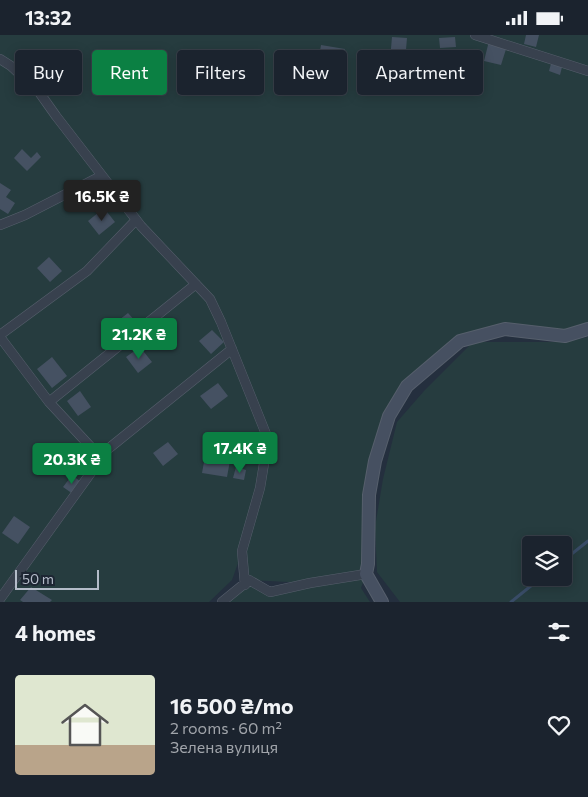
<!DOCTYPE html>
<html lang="en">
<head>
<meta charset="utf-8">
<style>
	body { margin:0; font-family:Commissioner,sans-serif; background:#282f3a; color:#f1f3f6; height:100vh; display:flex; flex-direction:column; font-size:19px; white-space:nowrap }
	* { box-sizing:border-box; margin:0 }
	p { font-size:16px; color:#a0a4aa }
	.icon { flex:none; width:28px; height:28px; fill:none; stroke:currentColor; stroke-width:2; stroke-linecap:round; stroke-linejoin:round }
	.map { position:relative; height:567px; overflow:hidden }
	.details { display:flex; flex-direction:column; background:#1b232e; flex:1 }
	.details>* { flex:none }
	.hud { position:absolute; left:15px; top:15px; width:559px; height:45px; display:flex; gap:10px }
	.fabs { position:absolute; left:522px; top:501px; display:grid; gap:10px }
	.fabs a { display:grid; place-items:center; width:50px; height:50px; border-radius:5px; background:#1b232e; box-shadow:0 2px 12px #0003,0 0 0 1px #39404a; font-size:25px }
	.scale { position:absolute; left:15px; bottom:12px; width:84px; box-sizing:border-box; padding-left:5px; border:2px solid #b4bcc9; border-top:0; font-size:14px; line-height:18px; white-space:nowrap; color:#b4bcc9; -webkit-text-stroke:4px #1d2633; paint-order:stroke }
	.price { position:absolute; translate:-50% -42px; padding:0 11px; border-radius:5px; background:#0b8043; color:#fff; font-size:16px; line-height:32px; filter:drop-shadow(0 1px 2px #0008) }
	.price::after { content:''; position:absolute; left:50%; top:30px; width:15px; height:11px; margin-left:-8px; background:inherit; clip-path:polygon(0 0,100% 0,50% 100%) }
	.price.on { background:#222; color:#fff }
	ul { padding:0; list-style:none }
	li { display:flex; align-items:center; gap:15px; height:125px; padding:0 15px }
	li span { display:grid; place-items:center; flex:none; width:140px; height:100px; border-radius:5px; color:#555 }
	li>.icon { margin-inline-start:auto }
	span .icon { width:60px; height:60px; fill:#fffc; stroke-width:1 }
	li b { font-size:21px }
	h2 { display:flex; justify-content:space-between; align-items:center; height:60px; padding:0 15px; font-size:21px }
	.pill { padding:0 18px; border-radius:5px; background:#1b232e; box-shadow:0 2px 12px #0003,0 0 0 1px #39404a; font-size:18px; line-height:45px }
	.pill.on { background:#0b8043; color:#fff }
	.status { display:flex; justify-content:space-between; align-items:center; height:35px; padding:0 25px; background:#1b232e; direction:ltr }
	.status svg { height:14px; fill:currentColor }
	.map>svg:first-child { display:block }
	.green { fill:#263c3f; fill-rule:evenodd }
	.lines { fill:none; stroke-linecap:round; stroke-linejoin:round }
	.stream { stroke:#394c67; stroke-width:3 }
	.building { fill:#455162 }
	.street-casing { stroke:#565f6c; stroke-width:10 }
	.secondary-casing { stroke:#565f6c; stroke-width:14 }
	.street { stroke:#38414e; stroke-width:9 }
	.secondary { stroke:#465061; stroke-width:12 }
</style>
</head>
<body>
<div class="status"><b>13:32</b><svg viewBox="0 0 49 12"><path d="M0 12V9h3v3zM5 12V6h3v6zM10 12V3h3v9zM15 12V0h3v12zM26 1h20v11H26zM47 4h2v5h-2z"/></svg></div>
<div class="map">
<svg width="588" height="567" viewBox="0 0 588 567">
	<rect width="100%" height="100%" fill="#242f3e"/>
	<path class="green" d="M0 0H588V294L565 301 505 294 460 306 407 351 375 426 366 539 361 553 370 567H224L245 550 270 557 308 548 249 545 242 517 232 545 209 567H0Z
		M588 302V567H400L377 537 375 492 383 444 397 387 424 356 473 307H566ZM531 510H564V542H531Z"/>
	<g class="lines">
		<path class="stream" d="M564 525 588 506
			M511 567 542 542"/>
	</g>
	<path class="building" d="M526 0H539L536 12 524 9Z
		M392 2 407 3 404 38 389 36Z
		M455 2 456 12 440 13 439 3Z
		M489 6 507 11 501 30 484 26Z
		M321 10 345 14 343 26 319 22Z
		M552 25 563 28 560 40 549 36Z
		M22 114 31 123 37 117 41 122 27 136 14 123Z
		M0 148 11 155 6 162 15 168 8 179 0 174Z
		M104 173 115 187 99 200 88 186Z
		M49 222 62 236 50 247 37 233Z
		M128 278 137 288 126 294 119 285Z
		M212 295 224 307 211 319 199 306Z
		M140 312 152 327 138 338 126 322Z
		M52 322 67 341 52 353 37 334Z
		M218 348 228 361 211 374 200 361Z
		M80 356 91 372 78 381 67 366Z
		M244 406 262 411 258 425 240 420Z
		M168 407 178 419 163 431 153 418Z
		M206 416 231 420 227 442 202 438Z
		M236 432 246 435 244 445 233 443Z
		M72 440 81 447 73 459 63 452Z
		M14 481 30 492 18 509 2 498Z
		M31 552 52 565 50 567H23L20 565Z"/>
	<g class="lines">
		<g class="street-casing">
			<path id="street" d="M475 0 588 36
				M0 24 11 31 39 57 56 81 141 191 210 264 221 287 268 404 260 453 242 516 245 550 249 545 270 557 310 548 366 539
				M0 190 25 180 101 141
				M0 300 87 236 136 185
				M0 302 49 367 101 423
				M49 367 196 249
				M0 564 108 414 232 314
				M222 567 249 545"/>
		</g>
		<g class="secondary-casing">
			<path id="secondary" d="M382 567 366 539 368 529 369 460 375 426 389 381 407 351 460 306 505 294 565 301 588 294"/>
		</g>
		<use href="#street" class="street"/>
		<use href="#secondary" class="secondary"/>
	</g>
</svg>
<div class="fabs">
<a><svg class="icon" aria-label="layers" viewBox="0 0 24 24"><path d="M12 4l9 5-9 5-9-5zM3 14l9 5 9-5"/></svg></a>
</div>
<div class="scale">50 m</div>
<b class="price on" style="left:102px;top:187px">16.5K ₴</b>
<b class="price" style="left:139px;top:325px">21.2K ₴</b>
<b class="price" style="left:240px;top:439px">17.4K ₴</b>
<b class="price" style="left:72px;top:450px">20.3K ₴</b>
<div class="hud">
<a class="pill">Buy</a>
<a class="pill on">Rent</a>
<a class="pill">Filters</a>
<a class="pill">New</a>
<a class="pill">Apartment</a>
</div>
</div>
<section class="details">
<h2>4 homes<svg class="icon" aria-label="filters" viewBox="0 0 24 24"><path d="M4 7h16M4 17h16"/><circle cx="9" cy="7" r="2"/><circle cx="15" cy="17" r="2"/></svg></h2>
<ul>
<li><span style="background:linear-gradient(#dfe7d0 70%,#b9a48a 0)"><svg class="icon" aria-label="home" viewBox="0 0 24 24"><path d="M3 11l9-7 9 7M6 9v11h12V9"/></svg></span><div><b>16 500 ₴/mo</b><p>2 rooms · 60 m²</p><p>Зелена вулиця</p></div><svg class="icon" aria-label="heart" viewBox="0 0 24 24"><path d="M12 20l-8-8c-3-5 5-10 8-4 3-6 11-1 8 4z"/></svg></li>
</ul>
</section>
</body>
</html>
